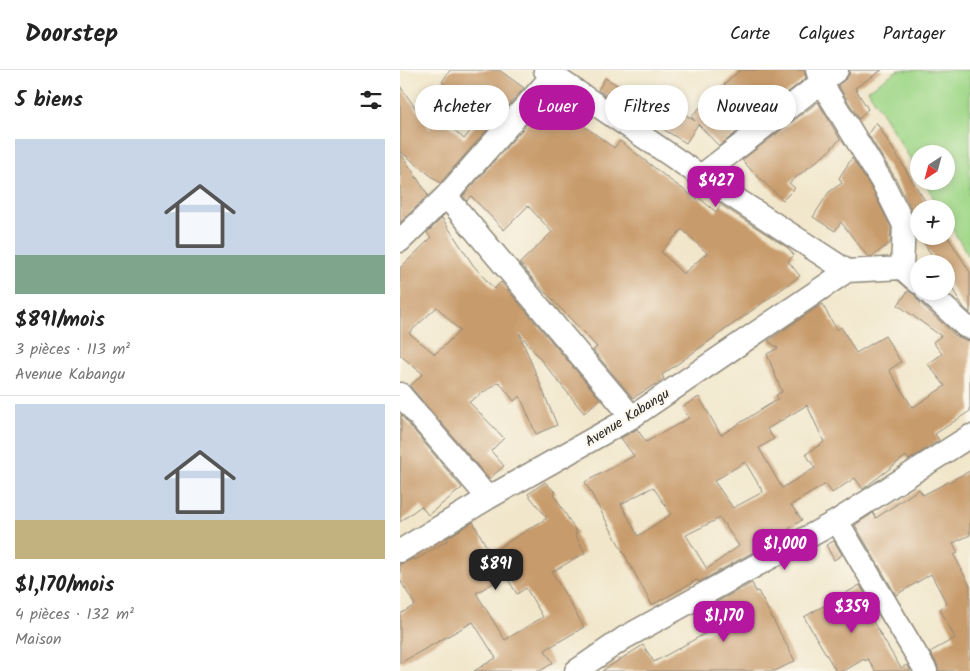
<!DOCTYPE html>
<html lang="fr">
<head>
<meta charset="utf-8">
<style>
	body { margin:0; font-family:Kalam,sans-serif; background:#f6f6f6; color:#222; height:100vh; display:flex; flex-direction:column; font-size:19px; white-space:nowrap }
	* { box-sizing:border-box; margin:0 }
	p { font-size:16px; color:#767676 }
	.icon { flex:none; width:28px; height:28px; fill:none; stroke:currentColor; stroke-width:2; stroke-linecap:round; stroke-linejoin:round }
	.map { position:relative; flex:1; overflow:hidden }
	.side { display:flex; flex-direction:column; background:#fff; width:400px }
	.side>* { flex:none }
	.hud { position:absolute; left:15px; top:15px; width:475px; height:45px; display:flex; gap:10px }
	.needle { width:32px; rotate:216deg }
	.controls { position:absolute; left:510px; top:75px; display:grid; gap:10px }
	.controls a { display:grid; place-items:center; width:45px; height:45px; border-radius:50%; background:#fff; box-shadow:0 2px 8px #0003; font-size:25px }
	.price { position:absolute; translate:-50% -42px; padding:0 11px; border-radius:10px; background:#b5179e; color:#fff; font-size:16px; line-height:32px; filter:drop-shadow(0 1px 2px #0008) }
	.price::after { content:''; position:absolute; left:50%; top:30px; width:15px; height:11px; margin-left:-8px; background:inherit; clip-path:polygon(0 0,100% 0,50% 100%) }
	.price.selected { background:#222; color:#fff }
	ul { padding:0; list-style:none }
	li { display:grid; align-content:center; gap:10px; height:265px; padding:0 15px }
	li+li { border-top:1px solid #e0e0e0 }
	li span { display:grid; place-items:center; height:155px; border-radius:0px; color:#555 }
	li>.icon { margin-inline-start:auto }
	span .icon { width:90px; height:90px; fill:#fffc; stroke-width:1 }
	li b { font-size:21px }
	h2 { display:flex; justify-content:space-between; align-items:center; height:60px; padding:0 15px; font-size:21px }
	.tag { padding:0 18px; border-radius:22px; background:#fff; box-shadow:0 2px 8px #0003; font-size:18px; line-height:45px }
	.tag.selected { background:#b5179e; color:#fff }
	header { display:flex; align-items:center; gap:30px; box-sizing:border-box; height:70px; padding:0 25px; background:#fff; border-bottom:1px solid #e0e0e0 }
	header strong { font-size:24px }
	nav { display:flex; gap:28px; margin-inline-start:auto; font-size:18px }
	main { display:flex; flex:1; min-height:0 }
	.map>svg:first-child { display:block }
	.green { fill:#a1d88a; stroke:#66825a }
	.building { fill:#c89b6c; fill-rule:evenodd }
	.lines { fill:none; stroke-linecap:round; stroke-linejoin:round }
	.minor-casing { stroke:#8e887a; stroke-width:25 }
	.minor { stroke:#fff; stroke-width:22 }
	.labels { text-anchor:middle; stroke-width:4.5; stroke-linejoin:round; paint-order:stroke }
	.street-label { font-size:14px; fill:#2b2b2b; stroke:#fbf7ec }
</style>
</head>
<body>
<header>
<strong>Doorstep</strong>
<nav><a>Carte</a><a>Calques</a><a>Partager</a></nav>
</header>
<main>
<section class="side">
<h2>5 biens<svg class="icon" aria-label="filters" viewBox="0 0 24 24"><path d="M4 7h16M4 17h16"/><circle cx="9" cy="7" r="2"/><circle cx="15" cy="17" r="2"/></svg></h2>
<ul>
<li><span style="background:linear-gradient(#c9d6e8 75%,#7fa58c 0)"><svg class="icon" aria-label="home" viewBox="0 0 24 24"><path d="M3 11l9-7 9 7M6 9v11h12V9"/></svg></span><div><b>$891/mois</b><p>3 pièces · 113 m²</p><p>Avenue Kabangu</p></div></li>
<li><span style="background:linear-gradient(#c9d6e8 75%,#c2b280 0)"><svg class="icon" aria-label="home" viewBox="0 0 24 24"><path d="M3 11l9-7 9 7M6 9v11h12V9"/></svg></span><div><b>$1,170/mois</b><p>4 pièces · 132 m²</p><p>Maison</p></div></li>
</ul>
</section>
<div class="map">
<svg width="570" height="601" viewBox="0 0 570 601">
	<rect width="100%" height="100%" fill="#fbf7ec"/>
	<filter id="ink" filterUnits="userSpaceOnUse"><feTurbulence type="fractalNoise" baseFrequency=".02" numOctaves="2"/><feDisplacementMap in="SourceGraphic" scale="10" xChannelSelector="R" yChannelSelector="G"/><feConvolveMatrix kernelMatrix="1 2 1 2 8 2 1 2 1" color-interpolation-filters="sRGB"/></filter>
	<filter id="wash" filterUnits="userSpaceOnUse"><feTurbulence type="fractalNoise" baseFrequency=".0096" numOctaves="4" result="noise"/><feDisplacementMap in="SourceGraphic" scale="20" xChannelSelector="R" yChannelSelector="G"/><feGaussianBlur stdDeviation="1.12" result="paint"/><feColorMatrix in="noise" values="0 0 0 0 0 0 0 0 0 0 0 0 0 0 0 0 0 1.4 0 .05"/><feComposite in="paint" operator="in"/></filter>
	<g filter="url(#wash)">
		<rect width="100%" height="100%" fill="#f1e6ca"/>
		<path class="green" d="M498 0H570V188L546 149V139H540L524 111H546V84H519V103L468 20Z"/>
		<g id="blocks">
			<path class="building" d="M50 0H99L124 18 40 113 0 81V16L30 59 40 47 64 69 85 43 42 12Z
				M340 0H404L406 8 319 76 298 54 286 73 198 20 205 8 235 25 242 15 295 51 291 46Z
				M450 0H482L455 18 468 39 459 49 438 15 445 10 449 5Z
				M418 32 440 69 427 83 389 113 395 118 383 130 353 102 342 90Z
				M160 38 214 78 220 71 270 110 297 129 298 127 316 142 321 135 388 178 394 185 388 191 400 206 262 305 264 309 233 328 193 280 197 277 132 208 120 193 152 162 128 136 104 160 71 126 67 131 63 126 139 41 152 49ZM282 159 307 183 283 204 261 182Z
				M476 52 530 139H519V164L517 161 516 149 496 109 468 64Z
				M0 82 28 125 0 153Z
				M452 88 473 121 491 158 490 173 473 186 468 187 441 152 435 161 413 147 429 122 442 113 439 108Z
				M42 148 73 195 94 219 101 212 200 329 184 343 119 263 157 355 136 364 120 326 114 331 99 312 69 332 104 368 91 381 104 396 89 409 10 316 23 304 0 285V198L31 168 27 163ZM37 237 60 261 35 284 9 263Z
				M546 164 570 202V243L564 238 546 208V194H537L520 166H546Z
				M508 221 515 225 518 231 556 266 565 270 570 271V341L535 364 539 370 509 390 506 386 463 419 455 408 432 423 426 414 391 435 402 450 379 466 380 467 299 512 297 510 252 535 185 412 234 386 221 368 237 359 246 372 289 348 282 337 299 327 321 365 378 329 376 325 382 322 367 284 378 278 368 271 422 234 437 260 441 257 456 283 485 266 501 292 489 300 512 337 515 336 545 316 528 294 542 284 533 272 541 266 498 235ZM407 335 424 372 406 384 415 398 382 418 359 378 374 369 367 359ZM345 392 363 422 333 438 314 411ZM253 417 271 444 238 466 221 434ZM320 448 339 476 307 499 286 465Z
				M1 345 62 418 28 445 21 436 0 452Z
				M570 401V465L553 473 558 483 554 485 570 516V601H539L537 594 530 582 555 568 540 539 547 534 531 504 496 525 455 455 473 443 476 448 519 419 523 425Z
				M145 412 156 423 154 425 177 463 175 464 185 483 152 502 184 557 145 580 153 593 140 601H74L96 588 73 552 0 593V544L15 535 0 510V494L6 492 14 488 15 490 48 470 47 468 73 452 90 483 147 448 128 424ZM106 506 117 524 126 518 143 547 105 570 76 523Z
				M434 471 442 485 434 490 426 475Z
				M352 513 356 522 358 521 395 591 375 601H202L243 575 254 592 324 553 313 534Z
				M460 515 473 538 472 539 473 540 468 543 491 582 501 598 507 595 511 601H475L468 589 465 591 464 589 444 601H436L404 547Z"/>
		</g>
	</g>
	<g filter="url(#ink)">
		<use href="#blocks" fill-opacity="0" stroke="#8e887a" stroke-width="1"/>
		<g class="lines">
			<g class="minor-casing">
				<path id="minor" d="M145 0 301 106 447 201 502 198 519 213
					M417 0 421 12 484 115 504 155 502 198
					M301 106 437 0
					M46 126 232 347
					M0 171 46 126 153 5
					M527 221 565 256 570 258
					M0 324 88 428
					M437 451 526 601
					M0 481 88 428 232 347 447 201
					M176 601 224 568 437 451 570 366"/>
			</g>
			<use href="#minor" class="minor"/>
		</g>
	</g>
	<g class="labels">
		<g class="street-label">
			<text transform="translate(227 347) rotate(-32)" y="5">Avenue Kabangu</text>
		</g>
	</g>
</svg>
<div class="controls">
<a><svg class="needle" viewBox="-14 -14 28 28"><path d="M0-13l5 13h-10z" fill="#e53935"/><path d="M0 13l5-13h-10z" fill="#767676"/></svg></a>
<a>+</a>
<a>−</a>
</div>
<b class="price" style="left:316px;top:138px">$427</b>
<b class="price" style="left:385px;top:501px">$1,000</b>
<b class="price selected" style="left:96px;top:521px">$891</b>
<b class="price" style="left:452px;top:564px">$359</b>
<b class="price" style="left:324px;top:573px">$1,170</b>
<div class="hud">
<a class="tag">Acheter</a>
<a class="tag selected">Louer</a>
<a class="tag">Filtres</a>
<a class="tag">Nouveau</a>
</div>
</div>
</main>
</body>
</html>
